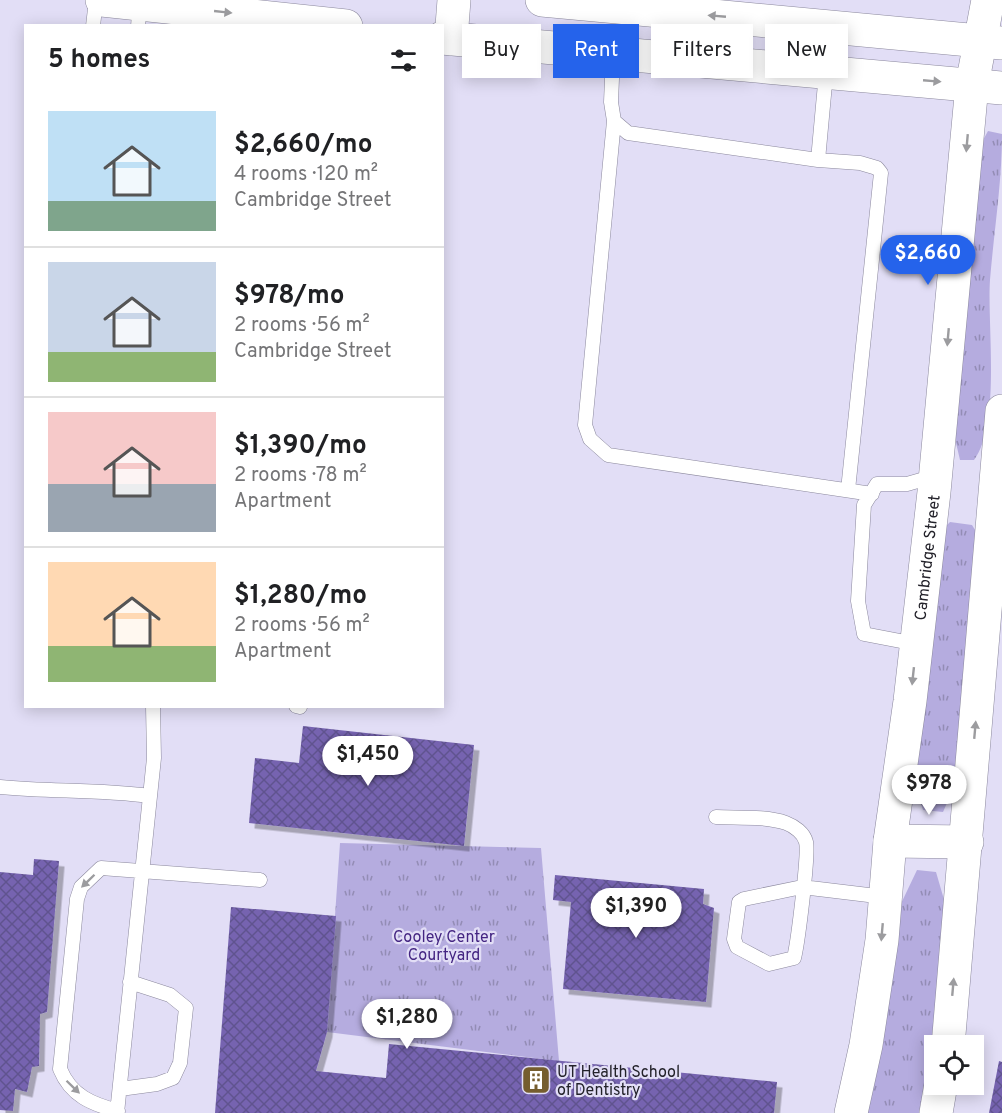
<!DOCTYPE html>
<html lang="en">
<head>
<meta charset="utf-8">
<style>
	body { margin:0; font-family:Overpass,sans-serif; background:#f6f6f6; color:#202124; height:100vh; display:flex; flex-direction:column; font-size:22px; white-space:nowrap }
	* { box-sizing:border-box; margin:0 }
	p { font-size:20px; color:#757577 }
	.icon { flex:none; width:33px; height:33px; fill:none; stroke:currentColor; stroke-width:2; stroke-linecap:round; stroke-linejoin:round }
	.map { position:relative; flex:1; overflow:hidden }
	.sheet { position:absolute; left:24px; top:24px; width:420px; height:684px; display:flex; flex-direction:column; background:#fff; border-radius:0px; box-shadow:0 3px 15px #0003 }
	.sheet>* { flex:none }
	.banner { position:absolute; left:462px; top:24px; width:450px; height:54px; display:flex; gap:12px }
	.buttons { position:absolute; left:924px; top:1035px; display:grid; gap:12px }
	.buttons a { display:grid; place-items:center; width:60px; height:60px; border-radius:0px; background:#fff; box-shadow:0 3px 15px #0003; font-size:30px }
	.price { position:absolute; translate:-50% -51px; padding:0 14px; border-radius:21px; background:#fff; color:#222; font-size:20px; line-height:39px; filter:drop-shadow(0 2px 3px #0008) }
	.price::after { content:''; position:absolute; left:50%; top:36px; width:18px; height:14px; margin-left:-9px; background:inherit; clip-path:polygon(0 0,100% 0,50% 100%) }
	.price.active { background:#2563eb; color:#fff }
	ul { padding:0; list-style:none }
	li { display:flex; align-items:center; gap:18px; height:150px; padding:0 24px }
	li+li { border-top:2px solid #e0e0e0 }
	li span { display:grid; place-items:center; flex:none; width:168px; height:120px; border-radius:0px; color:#555 }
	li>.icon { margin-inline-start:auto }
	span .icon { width:72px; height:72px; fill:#fffc; stroke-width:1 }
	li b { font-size:26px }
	h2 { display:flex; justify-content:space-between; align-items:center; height:72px; padding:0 24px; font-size:26px }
	.pill { padding:0 21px; border-radius:0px; background:#fff; box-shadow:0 3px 15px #0003; font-size:21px; line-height:54px }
	.pill.active { background:#2563eb; color:#fff }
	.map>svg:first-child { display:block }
	.grass { fill:url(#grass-tufts) }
	.building { fill:url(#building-cross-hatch); filter:url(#shadow) }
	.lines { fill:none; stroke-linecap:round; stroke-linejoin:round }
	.lane-casing { stroke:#8b889d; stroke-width:15 }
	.secondary-casing { stroke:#8b889d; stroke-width:34 }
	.primary-casing { stroke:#8b889d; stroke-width:34 }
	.lane { stroke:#fff; stroke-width:14 }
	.secondary { stroke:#fff; stroke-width:33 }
	.primary { stroke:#fff; stroke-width:33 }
	.oneway { fill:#9c9c9f }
	.labels { text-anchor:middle; stroke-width:4.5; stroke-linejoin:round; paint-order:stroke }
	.street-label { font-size:16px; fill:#23222a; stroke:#e2def6 }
	.park-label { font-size:16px; fill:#442582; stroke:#e2def6 }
	.poi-label { font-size:16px; fill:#23222a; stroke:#e2def6; text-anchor:start }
</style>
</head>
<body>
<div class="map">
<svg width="1002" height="1113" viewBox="0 0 1002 1113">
	<defs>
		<pattern id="grass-tufts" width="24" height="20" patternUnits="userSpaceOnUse" patternTransform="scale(1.5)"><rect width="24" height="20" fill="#b5acdf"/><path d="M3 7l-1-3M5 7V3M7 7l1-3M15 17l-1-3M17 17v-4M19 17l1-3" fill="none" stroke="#938cb5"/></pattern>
		<pattern id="building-cross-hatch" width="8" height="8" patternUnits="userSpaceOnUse" patternTransform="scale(1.5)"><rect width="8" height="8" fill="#7664b0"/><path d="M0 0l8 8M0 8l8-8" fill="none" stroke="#60528f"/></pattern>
		<filter id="shadow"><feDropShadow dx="5.5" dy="5.5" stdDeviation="0" flood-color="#0004"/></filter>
	</defs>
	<rect width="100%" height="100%" fill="#e2def6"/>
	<path class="grass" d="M988 131 1002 134C1002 183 994 231 990 280 987 325 1001 425 974 460H960L956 443 954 380 982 142Z
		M950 522 972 525 977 533 957 780 943 812 923 810 914 781 945 527Z
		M340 843 541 848 559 1061 327 1032Z
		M917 870 936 872 945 903 931 1048 919 1113H864L897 912Z"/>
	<path class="building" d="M303 726 474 745 464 846 249 823 255 758 299 763Z
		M34 859 59 861 47 1012 40 1014 39 1066 32 1067 27 1092 15 1089 13 1111 0 1110V872L33 875Z
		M555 875 704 889 703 904 714 908 706 1002 563 989 571 902 553 900Z
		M231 907 336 916 327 1032 316 1071 386 1078 389 1044 777 1082 774 1113H215Z
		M999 1061 1002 1062V1113H989Z"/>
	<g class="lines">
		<g class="lane-casing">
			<path id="lane" d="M93 26 96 0
				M138 26 140 2
				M613 55 611 102 614 121 628 133 818 160 826 73
				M614 121 585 425 590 439 608 455 872 494
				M818 160 860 163 877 168 881 173 848 490
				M916 644 864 634 858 601 864 505 877 484H907L935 476
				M296 706 300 707
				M0 787C50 792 99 789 149 796
				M716 817C738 818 766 816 786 823 794 826 804 833 806 842 809 853 798 942 794 958L769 964 737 947 734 939 739 902 744 899 802 887 885 897
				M120 1089 157 1084 173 1078 180 1063 186 1008 170 995 130 982
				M118 1111C92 1104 71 1096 60 1069L77 899 81 887 101 868 260 880
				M117 1113 154 758 153 706"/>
		</g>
		<g class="secondary-casing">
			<g id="secondary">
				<path d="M890 841 967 842"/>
				<path d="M948 1046 1002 411"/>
				<path id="s1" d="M851 1113 866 1045 882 940 890 841 910 701 934 492 972 85 988 0"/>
				<path d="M936 1113 941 1084"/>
			</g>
		</g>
		<g class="primary-casing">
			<path id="primary" d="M102 0 346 26
				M542 0 1002 43
				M442 38 1002 88
				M451 39 454 0"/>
		</g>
		<use href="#lane" class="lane"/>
		<use href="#secondary" class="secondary"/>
		<use href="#primary" class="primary"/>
	</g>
	<defs><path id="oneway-solid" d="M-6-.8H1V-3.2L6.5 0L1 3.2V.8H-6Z" transform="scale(1.5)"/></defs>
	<g class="oneway">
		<use href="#oneway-solid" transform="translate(223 12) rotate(6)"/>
		<use href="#oneway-solid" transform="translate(717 16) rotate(-175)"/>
		<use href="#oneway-solid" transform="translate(932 81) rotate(5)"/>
		<use href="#oneway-solid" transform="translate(967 143) rotate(95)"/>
		<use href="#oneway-solid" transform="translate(948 337) rotate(95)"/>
		<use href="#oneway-solid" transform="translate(913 676) rotate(96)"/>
		<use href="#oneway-solid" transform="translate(975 730) rotate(-85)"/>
		<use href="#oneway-solid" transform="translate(88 881) rotate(136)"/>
		<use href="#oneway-solid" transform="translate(882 932) rotate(95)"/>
		<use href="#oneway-solid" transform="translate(953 987) rotate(-85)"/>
		<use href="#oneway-solid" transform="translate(73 1087) rotate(44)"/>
	</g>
	<defs>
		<g id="building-square" transform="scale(1.5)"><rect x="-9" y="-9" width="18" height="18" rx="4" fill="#755d2e" stroke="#e2def6"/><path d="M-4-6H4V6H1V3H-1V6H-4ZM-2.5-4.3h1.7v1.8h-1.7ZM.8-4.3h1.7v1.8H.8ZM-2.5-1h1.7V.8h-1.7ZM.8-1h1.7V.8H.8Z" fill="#fff"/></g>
	</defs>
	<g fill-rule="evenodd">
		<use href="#building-square" x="536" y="1080"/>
	</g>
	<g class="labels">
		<g class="street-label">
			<text dy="6" stroke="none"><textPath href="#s1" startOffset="561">Cambridge Street</textPath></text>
		</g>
		<g class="park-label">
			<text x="444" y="942">Cooley Center<tspan x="444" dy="18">Courtyard</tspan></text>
		</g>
		<g class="poi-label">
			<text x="557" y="1077">UT Health School<tspan x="557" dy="18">of Dentistry</tspan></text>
		</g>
	</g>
</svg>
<div class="buttons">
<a><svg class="icon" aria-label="locate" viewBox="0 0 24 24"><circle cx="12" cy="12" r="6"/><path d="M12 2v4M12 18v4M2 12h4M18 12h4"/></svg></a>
</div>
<b class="price active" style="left:928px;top:286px">$2,660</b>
<b class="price" style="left:368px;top:787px">$1,450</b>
<b class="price" style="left:929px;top:816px">$978</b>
<b class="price" style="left:636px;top:939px">$1,390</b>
<b class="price" style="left:407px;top:1050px">$1,280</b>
<div class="banner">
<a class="pill">Buy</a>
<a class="pill active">Rent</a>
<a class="pill">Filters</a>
<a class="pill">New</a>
</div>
<section class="sheet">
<h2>5 homes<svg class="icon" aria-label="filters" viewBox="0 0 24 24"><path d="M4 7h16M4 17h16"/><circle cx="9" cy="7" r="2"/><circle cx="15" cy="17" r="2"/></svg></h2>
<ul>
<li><span style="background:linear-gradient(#bfe0f5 75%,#7fa58c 0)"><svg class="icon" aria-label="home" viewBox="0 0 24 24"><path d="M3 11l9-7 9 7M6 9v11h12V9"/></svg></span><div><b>$2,660/mo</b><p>4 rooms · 120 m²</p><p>Cambridge Street</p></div></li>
<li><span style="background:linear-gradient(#c9d6e8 75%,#8fb573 0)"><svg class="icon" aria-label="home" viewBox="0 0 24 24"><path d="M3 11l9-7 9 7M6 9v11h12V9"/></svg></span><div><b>$978/mo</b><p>2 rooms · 56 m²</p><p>Cambridge Street</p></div></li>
<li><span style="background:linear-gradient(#f6c9c9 60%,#9aa5b1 0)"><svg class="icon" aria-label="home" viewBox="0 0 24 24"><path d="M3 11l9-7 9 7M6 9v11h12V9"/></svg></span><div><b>$1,390/mo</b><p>2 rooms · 78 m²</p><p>Apartment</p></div></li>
<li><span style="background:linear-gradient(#ffd9b3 70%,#8fb573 0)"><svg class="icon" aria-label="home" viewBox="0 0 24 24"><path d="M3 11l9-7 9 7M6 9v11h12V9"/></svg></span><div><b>$1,280/mo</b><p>2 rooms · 56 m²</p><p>Apartment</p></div></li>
</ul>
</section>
</div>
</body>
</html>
